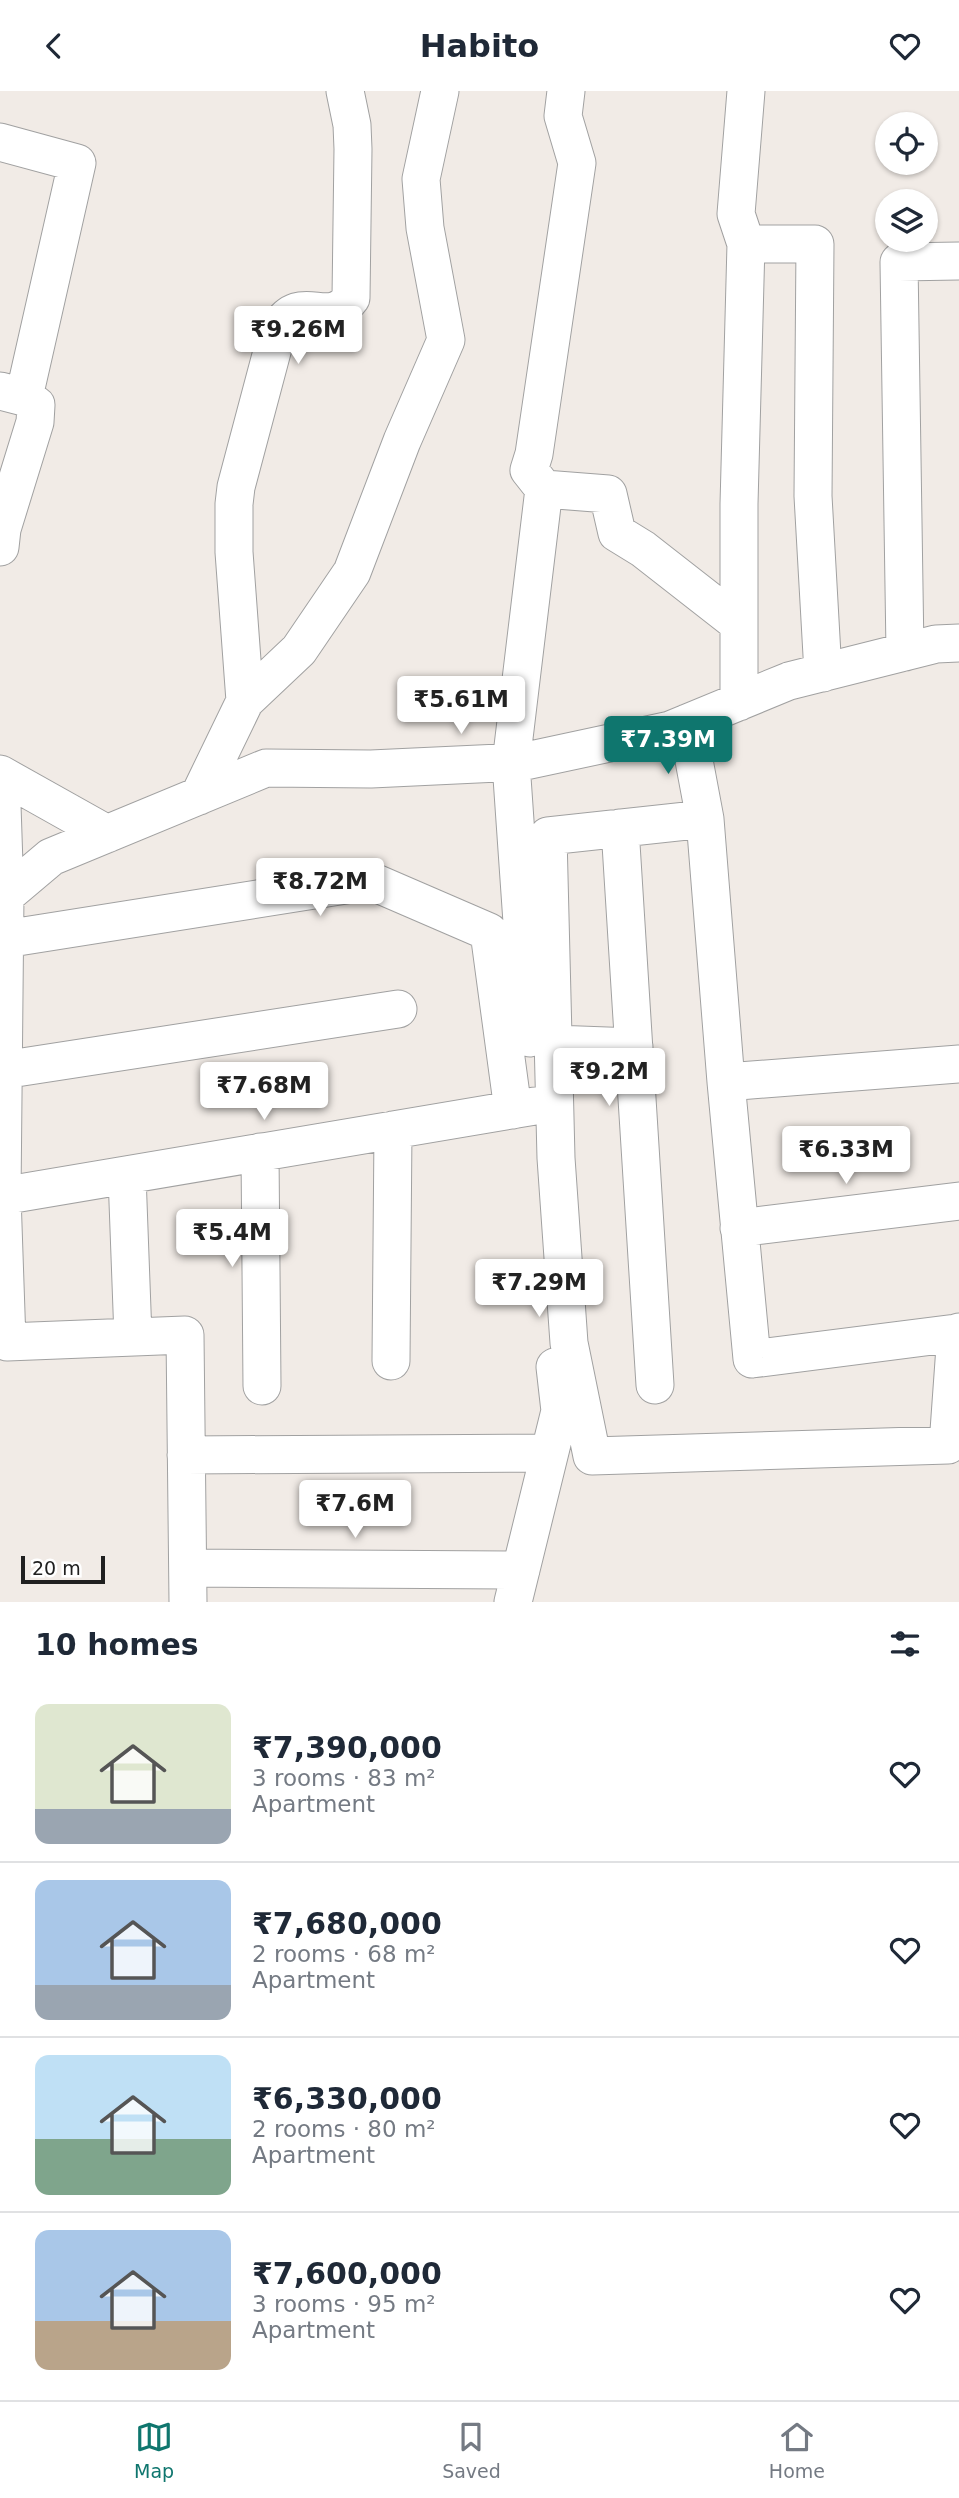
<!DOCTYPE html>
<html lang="en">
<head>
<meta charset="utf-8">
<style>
	body { margin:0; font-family:"DejaVu Sans",sans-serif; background:#f2f2f3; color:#1f2937; height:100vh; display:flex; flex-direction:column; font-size:26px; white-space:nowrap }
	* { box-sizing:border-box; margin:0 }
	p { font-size:23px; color:#747a83 }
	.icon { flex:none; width:38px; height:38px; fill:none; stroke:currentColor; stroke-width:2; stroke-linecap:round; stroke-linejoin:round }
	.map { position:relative; height:1511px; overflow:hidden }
	.drawer { display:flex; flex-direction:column; background:#fff; flex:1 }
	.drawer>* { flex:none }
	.tools { position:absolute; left:875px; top:21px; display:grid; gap:14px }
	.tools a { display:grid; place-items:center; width:63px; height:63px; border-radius:50%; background:#fff; box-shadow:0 2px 5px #0004; font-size:35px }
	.scale { position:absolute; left:21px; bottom:18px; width:84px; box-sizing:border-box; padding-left:7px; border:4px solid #202020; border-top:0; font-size:19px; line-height:24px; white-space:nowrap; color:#202020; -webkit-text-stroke:5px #fff; paint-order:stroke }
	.price { position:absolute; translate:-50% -60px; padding:0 16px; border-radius:7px; background:#fff; color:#222; font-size:23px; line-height:46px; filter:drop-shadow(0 2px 4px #0008) }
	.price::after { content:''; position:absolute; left:50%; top:42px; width:21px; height:16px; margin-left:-10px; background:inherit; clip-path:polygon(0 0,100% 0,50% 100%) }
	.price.active { background:#0f766e; color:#fff }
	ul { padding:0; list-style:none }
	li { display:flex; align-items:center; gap:21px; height:175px; padding:0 35px }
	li+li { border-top:2px solid #e0e1e3 }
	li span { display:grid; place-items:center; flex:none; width:196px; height:140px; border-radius:14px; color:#555 }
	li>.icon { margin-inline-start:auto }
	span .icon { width:84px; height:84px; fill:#fffc; stroke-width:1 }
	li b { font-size:30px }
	h2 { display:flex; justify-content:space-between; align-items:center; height:84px; padding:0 35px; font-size:30px }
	header { display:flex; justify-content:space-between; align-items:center; height:91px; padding:0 35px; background:#fff; font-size:32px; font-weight:800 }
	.menu { display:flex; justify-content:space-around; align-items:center; height:98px; border-top:2px solid #e0e1e3; background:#fff; font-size:19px; color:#747a83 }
	.menu a { display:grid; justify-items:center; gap:4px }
	.menu .active { color:#0f766e }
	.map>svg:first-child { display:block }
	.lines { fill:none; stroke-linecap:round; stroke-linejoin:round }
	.minor-casing { stroke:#a1a1a1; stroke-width:39 }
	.minor { stroke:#fff; stroke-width:37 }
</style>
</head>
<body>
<header><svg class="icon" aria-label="back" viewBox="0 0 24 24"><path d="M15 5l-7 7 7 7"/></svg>Habito<svg class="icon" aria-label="heart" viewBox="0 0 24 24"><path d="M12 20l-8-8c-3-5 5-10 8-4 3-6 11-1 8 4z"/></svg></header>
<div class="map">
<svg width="959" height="1511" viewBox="0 0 959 1511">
	<rect width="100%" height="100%" fill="#f1ebe6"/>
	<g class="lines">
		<g class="minor-casing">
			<path id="minor" d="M566 0 563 25 577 72 534 363 529 379 544 398 608 403 617 442 643 458 739 533
				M0 51 77 72 24 306 0 300
				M746 153 736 123 746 0
				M0 456 2 438 35 331 36 314 24 306
				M905 561 899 171 959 170
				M245 610 234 461V413L236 396 278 238C301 198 328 240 351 207L353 58 352 34 345 0
				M739 611V413L746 153H815L813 405 823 582
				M687 632 705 728 726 991 959 973
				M0 683 107 743
				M1 684 5 804 2 1105 7 1251 185 1244 188 1511
				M199 705 245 610 299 559 352 481 402 350 446 249 425 137 421 88 440 0
				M705 728 548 745 556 1067 569 1252 592 1365 948 1354 956 1242 959 1241
				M620 737 655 1294
				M0 809 51 766 266 677 371 678 521 671 670 639 789 590 936 553 959 552
				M5 848 371 790 489 841 513 1019
				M530 947 511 672 544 398
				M553 953 634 956
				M3 979 398 918
				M726 991 752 1268 956 1242
				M260 1061 262 1295
				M127 1084 133 1246
				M2 1105 535 1015
				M739 1137 959 1110
				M391 1270 393 1039
				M186 1364 549 1362
				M188 1477 521 1479
				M513 1511 560 1320 555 1276"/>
		</g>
		<use href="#minor" class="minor"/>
	</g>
</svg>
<div class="tools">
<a><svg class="icon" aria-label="locate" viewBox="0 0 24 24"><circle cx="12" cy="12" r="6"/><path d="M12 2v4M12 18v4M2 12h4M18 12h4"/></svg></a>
<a><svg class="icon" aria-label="layers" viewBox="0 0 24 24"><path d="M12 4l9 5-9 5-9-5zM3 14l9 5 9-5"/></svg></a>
</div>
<div class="scale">20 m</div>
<b class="price" style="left:298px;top:275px">₹9.26M</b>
<b class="price" style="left:461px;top:645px">₹5.61M</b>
<b class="price active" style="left:668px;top:685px">₹7.39M</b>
<b class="price" style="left:320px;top:827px">₹8.72M</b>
<b class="price" style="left:609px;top:1017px">₹9.2M</b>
<b class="price" style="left:264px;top:1031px">₹7.68M</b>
<b class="price" style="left:846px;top:1095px">₹6.33M</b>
<b class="price" style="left:232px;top:1178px">₹5.4M</b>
<b class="price" style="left:539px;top:1228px">₹7.29M</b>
<b class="price" style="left:355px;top:1449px">₹7.6M</b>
</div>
<section class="drawer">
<h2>10 homes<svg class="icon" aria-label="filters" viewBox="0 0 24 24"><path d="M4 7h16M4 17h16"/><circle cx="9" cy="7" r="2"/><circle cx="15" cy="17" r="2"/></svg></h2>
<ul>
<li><span style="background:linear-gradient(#dfe7d0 75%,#9aa5b1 0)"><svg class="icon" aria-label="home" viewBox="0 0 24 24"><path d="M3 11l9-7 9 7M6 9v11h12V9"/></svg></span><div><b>₹7,390,000</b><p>3 rooms · 83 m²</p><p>Apartment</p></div><svg class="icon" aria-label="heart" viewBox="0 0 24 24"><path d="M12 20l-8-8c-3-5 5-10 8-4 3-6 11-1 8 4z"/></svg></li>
<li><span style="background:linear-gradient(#a9c7e8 75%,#9aa5b1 0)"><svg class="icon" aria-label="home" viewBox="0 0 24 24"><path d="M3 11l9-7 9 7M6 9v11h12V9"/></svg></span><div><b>₹7,680,000</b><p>2 rooms · 68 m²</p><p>Apartment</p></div><svg class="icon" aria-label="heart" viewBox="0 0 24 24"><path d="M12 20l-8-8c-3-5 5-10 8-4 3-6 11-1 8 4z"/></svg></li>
<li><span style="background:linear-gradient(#bfe0f5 60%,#7fa58c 0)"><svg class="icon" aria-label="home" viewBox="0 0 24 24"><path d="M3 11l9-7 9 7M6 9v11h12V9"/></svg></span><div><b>₹6,330,000</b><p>2 rooms · 80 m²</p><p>Apartment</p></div><svg class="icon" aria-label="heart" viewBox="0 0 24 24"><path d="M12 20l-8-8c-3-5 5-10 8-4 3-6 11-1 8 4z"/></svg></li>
<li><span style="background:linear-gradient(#a9c7e8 65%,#b9a48a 0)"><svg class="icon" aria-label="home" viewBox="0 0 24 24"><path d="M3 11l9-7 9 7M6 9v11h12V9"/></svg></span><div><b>₹7,600,000</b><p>3 rooms · 95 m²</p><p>Apartment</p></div><svg class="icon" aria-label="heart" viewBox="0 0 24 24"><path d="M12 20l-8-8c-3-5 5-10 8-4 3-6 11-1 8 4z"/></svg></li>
</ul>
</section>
<nav class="menu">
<a class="active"><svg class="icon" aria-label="map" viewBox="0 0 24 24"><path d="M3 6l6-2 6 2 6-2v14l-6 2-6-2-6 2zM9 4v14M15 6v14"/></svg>Map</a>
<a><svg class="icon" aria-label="saved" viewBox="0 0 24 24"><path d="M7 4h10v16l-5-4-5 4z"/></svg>Saved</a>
<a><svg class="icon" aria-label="home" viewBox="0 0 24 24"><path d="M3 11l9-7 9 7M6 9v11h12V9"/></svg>Home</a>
</nav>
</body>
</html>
